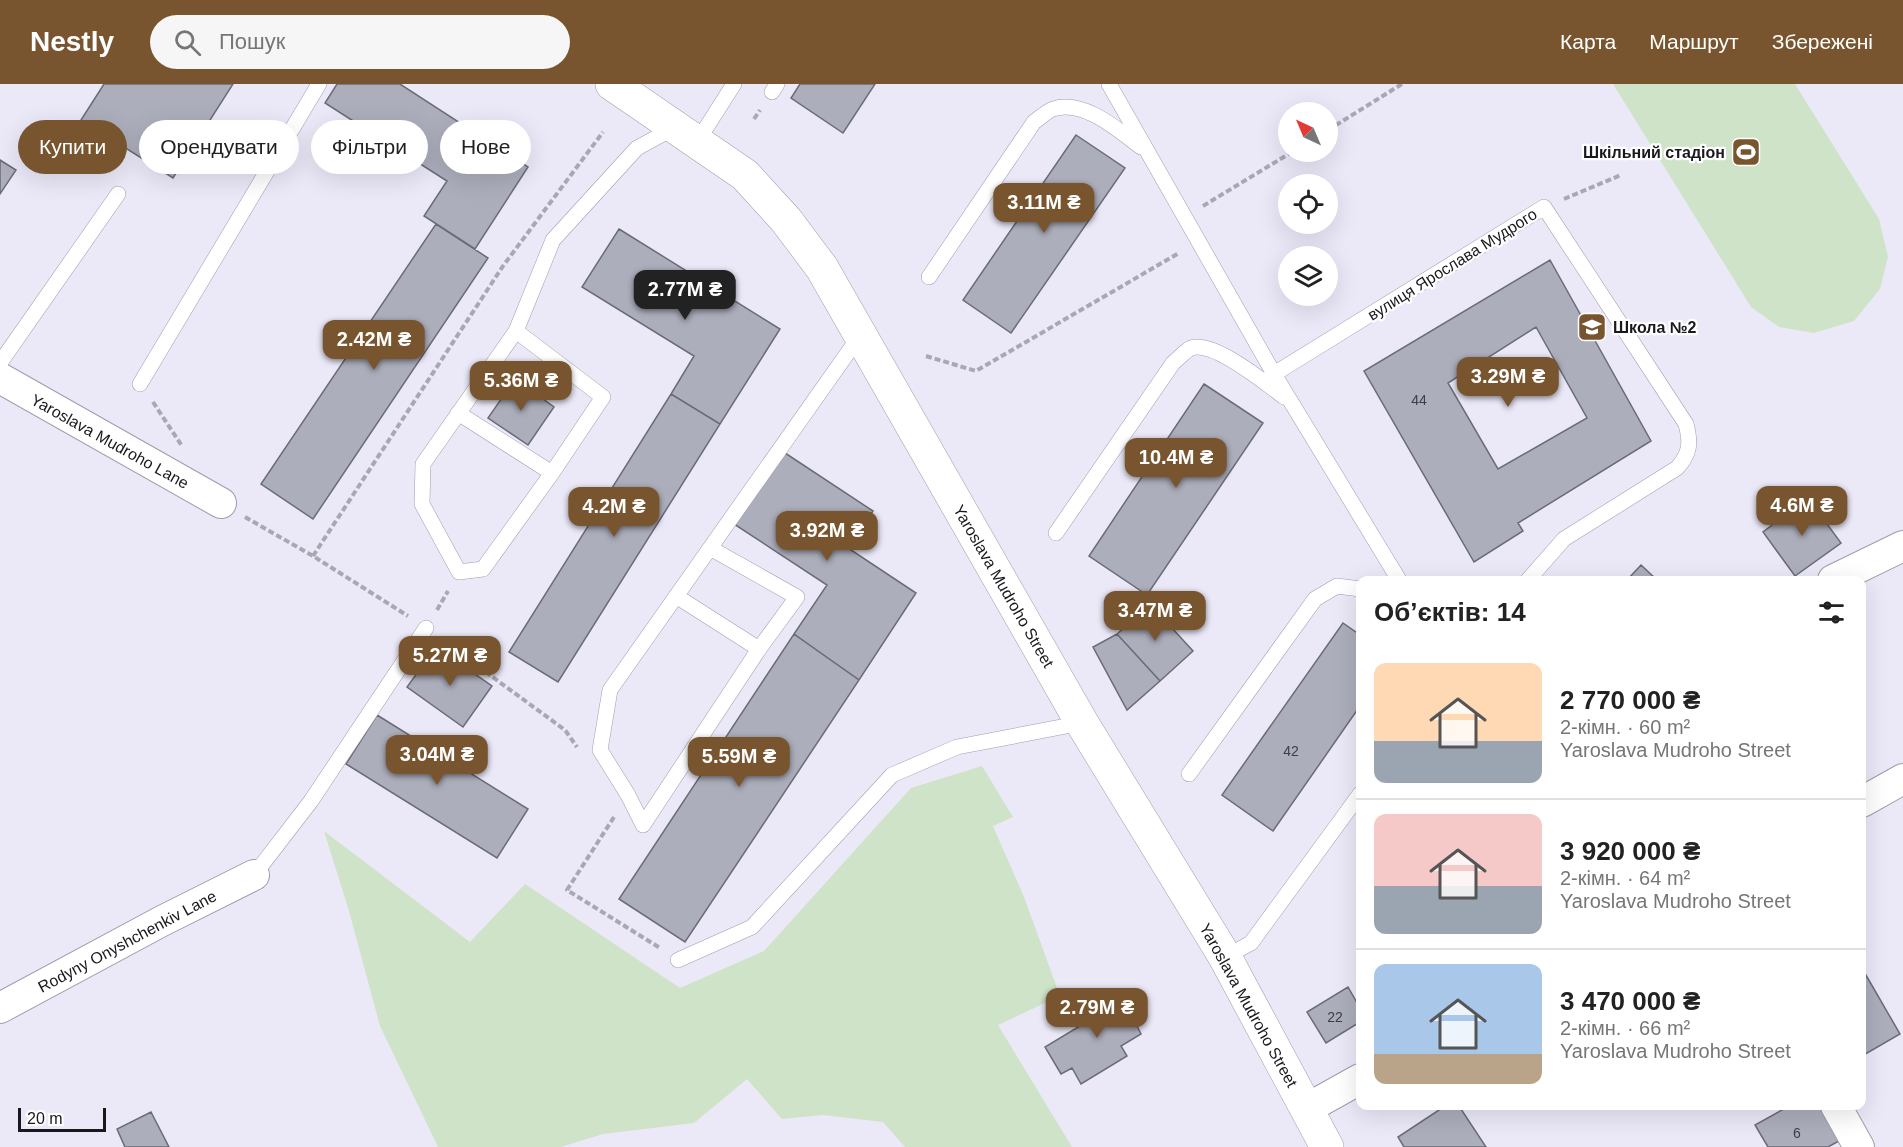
<!DOCTYPE html>
<html lang="uk">
<head>
<meta charset="utf-8">
<style>
	body { margin:0; font-family:Helvetica,sans-serif; background:#f6f6f6; color:#222; height:100vh; display:flex; flex-direction:column; font-size:22px; white-space:nowrap }
	* { box-sizing:border-box; margin:0 }
	p { font-size:20px; color:#767676 }
	.icon { flex:none; width:33px; height:33px; fill:none; stroke:currentColor; stroke-width:2; stroke-linecap:round; stroke-linejoin:round }
	.map { position:relative; flex:1; overflow:hidden }
	.details { position:absolute; left:1356px; top:492px; width:510px; height:534px; display:flex; flex-direction:column; background:#fff; border-radius:12px; box-shadow:0 6px 24px #0002 }
	.details>* { flex:none }
	.banner { position:absolute; left:18px; top:36px; width:570px; height:54px; display:flex; gap:12px }
	.needle { width:39px; rotate:316deg }
	.fabs { position:absolute; left:1278px; top:18px; display:grid; gap:12px }
	.fabs a { display:grid; place-items:center; width:60px; height:60px; border-radius:50%; background:#fff; box-shadow:0 6px 24px #0002; font-size:30px }
	.scale { position:absolute; left:18px; bottom:15px; width:88px; box-sizing:border-box; padding-left:6px; border:3px solid #19181d; border-top:0; font-size:16px; line-height:21px; white-space:nowrap; color:#19181d; -webkit-text-stroke:4px #fff; paint-order:stroke }
	.price { position:absolute; translate:-50% -51px; padding:0 14px; border-radius:12px; background:#78552e; color:#fff; font-size:20px; line-height:39px; filter:drop-shadow(0 2px 3px #0008) }
	.price::after { content:''; position:absolute; left:50%; top:36px; width:18px; height:14px; margin-left:-9px; background:inherit; clip-path:polygon(0 0,100% 0,50% 100%) }
	.price.selected { background:#222; color:#fff }
	ul { padding:0; list-style:none }
	li { display:flex; align-items:center; gap:18px; height:150px; padding:0 18px }
	li+li { border-top:2px solid #e0e0e0 }
	li span { display:grid; place-items:center; flex:none; width:168px; height:120px; border-radius:12px; color:#555 }
	li>.icon { margin-inline-start:auto }
	span .icon { width:72px; height:72px; fill:#fffc; stroke-width:1 }
	li b { font-size:26px }
	h2 { display:flex; justify-content:space-between; align-items:center; height:72px; padding:0 18px; font-size:26px }
	.chip { padding:0 21px; border-radius:27px; background:#fff; box-shadow:0 6px 24px #0002; font-size:21px; line-height:54px }
	.chip.selected { background:#78552e; color:#fff }
	header { display:flex; align-items:center; gap:36px; box-sizing:border-box; height:84px; padding:0 30px; background:#78552e; color:#fff }
	header strong { font-size:28px }
	nav { display:flex; gap:33px; margin-inline-start:auto; font-size:21px }
	.search { width:420px; height:54px; background:#f6f6f6; display:flex; align-items:center; gap:15px; box-sizing:border-box; padding:0 21px; border-radius:33px; color:#767676; font-size:22px }
	.map>svg:first-child { display:block }
	.green { fill:#cee3c8 }
	.building { fill:#adaebc; stroke:#6a6b78; stroke-width:1.5; fill-rule:evenodd }
	.lines { fill:none; stroke-linecap:round; stroke-linejoin:round }
	.service-casing { stroke:#9f9dab; stroke-width:16 }
	.minor-casing { stroke:#9f9dab; stroke-width:32 }
	.tertiary-casing { stroke:#9f9dab; stroke-width:34 }
	.path { stroke:#a8a7b2; stroke-width:4; stroke-dasharray:6 3; stroke-linecap:butt }
	.service { stroke:#fff; stroke-width:15 }
	.minor { stroke:#fff; stroke-width:30 }
	.tertiary { stroke:#fff; stroke-width:33 }
	.labels { text-anchor:middle; stroke-width:4.5; stroke-linejoin:round; paint-order:stroke }
	.number-label { font-size:14px; fill:#3e3e45 }
	.poi-label { font-size:16px; font-weight:bold; fill:#19181d; stroke:#fff; text-anchor:end }
	.street-label { font-size:16px; fill:#19181d; stroke:#fff }
</style>
</head>
<body>
<header>
<strong>Nestly</strong>
<div class="search"><svg class="icon" aria-label="search" viewBox="0 0 24 24"><circle cx="10" cy="10" r="6"/><path d="M15 15l6 6"/></svg>Пошук</div>
<nav><a>Карта</a><a>Маршрут</a><a>Збережені</a></nav>
</header>
<div class="map">
<svg width="1903" height="1063" viewBox="0 0 1903 1063">
	<rect width="100%" height="100%" fill="#ebe9f8"/>
	<path class="green" d="M1613 0H1795L1879 135 1888 173 1880 205 1854 237 1814 249 1779 243 1751 223Z
		M982 682 1013 733 993 742 1024 813 1060 912 998 941 1072 1063H905L883 1038 823 1031 782 1035 747 995 694 1039 603 1050 561 1063H438L380 942 349 827 324 747 470 858 525 800 680 904 764 867 911 704Z"/>
	<path class="building" d="M104 0H233L173 94 81 36Z
		M337 0H400L528 83 475 165 424 132 447 97 325 19Z
		M800 0H875L843 49 791 14Z
		M1076 51 1125 84 1011 249 963 216Z
		M0 76 16 86 0 110Z
		M436 140 488 174 313 435 261 400Z
		M619 145 780 245 720 340 671 310 694 272 582 203Z
		M1550 176 1651 357 1518 439 1523 447 1474 478 1364 287ZM1536 243 1587 334 1498 385 1448 299Z
		M515 295 554 323 528 361 488 334Z
		M1204 300 1263 339 1147 511 1089 472Z
		M671 310 720 340 558 598 509 568Z
		M782 367 873 427 848 464 916 509 859 596 794 550 827 501 734 440Z
		M1808 414 1841 459 1795 492 1763 448Z
		M1641 481 1657 496H1627Z
		M1150 520 1193 567 1160 597 1117 550Z
		M1343 539 1360 551V622L1273 747 1222 711Z
		M794 550 859 596 685 858 619 815Z
		M1117 550 1160 597 1127 626 1093 563Z
		M436 563 492 602 463 643 407 603Z
		M377 631 528 725 497 774 346 680Z
		M1863 886 1900 950 1862 972V887Z
		M1348 903 1360 924V938L1326 959 1307 928Z
		M1131 912 1144 935 1136 940 1141 950 1121 962 1127 972 1081 1000 1072 984 1061 990 1045 963 1080 942 1073 930 1098 916 1104 927Z
		M1445 1022H1459L1486 1063H1404L1398 1053Z
		M1789 1022H1819L1839 1057 1828 1063H1768L1755 1041Z
		M151 1028 169 1063H125L117 1045Z"/>
	<g class="lines">
		<g class="service-casing">
			<path id="service" d="M1109 0 1274 290 1399 496
				M772 8 777 0
				M697 58 734 0
				M929 193 1034 38C1040 34 1047 27 1053 25 1084 15 1118 46 1141 63
				M516 247 603 313 552 389
				M0 279 118 110
				M1274 290 1544 123 1686 340C1691 359 1690 370 1677 384L1564 455 1528 496
				M140 300 319 0
				M458 329 552 389 483 485 459 488 422 420 423 380 516 247 553 156 637 64 674 44
				M1056 449 1173 279C1178 275 1185 267 1191 264 1213 256 1266 299 1284 313
				M710 464 797 513 759 565
				M676 512 759 565 643 741 628 711 600 666 610 606 861 250
				M1189 690 1315 515 1337 502 1360 505
				M254 791 311 717 426 544
				M1225 873 1251 859 1360 710
				M678 876 752 843 892 691 957 663 1082 639"/>
		</g>
		<g class="minor-casing">
			<path id="minor" d="M0 294 221 419
				M1833 496 1903 462
				M1862 718 1903 695
				M0 924 162 837 254 791
				M1836 1022 1859 1063
				M1308 1024 1360 995"/>
		</g>
		<g class="tertiary-casing">
			<path id="tertiary" d="M612 0 745 91 786 136 822 184 1082 639 1225 873 1327 1063"/>
		</g>
		<path class="path" d="M754 35 760 26
			M1328 46 1402 0
			M1564 115 1621 91
			M1203 122 1292 68
			M926 272 976 287 1179 169
			M153 318 182 362
			M245 433 313 472 408 532
			M313 472 503 182 603 48
			M437 526 448 507
			M442 556 565 646 577 663
			M614 733 567 806 660 864"/>
		<use href="#service" class="service"/>
		<use href="#minor" class="minor"/>
		<use href="#tertiary" class="tertiary"/>
	</g>
	<defs>
		<g id="stadium-square" transform="scale(1.5)"><rect x="-9" y="-9" width="18" height="18" rx="4" fill="#78552e" stroke="#fff"/><path d="M0-5a6.5 5 0 1 0 0 10a6.5 5 0 1 0 0-10ZM-3.5-1.8h7v3.6h-7Z" fill="#fff"/></g>
		<g id="school-square" transform="scale(1.5)"><rect x="-9" y="-9" width="18" height="18" rx="4" fill="#78552e" stroke="#fff"/><path d="M0-5L7-2L0 1L-7-2ZM-4 1L0 2.5L4 1V4Q0 6-4 4Z" fill="#fff"/></g>
	</defs>
	<g fill-rule="evenodd">
		<use href="#stadium-square" x="1746" y="68"/>
		<use href="#school-square" x="1592" y="243"/>
	</g>
	<g class="labels">
		<g class="number-label">
			<text x="1419" y="321">44</text>
			<text x="1291" y="672">42</text>
			<text x="1335" y="938">22</text>
			<text x="1797" y="1054">6</text>
		</g>
		<g class="poi-label">
			<text x="1725" y="74">Шкільний стадіон</text>
			<text x="1613" y="249" text-anchor="start">Школа №2</text>
		</g>
		<g class="street-label">
			<text transform="translate(1452 180) rotate(-32)" y="6">вулиця Ярослава Мудрого</text>
			<text transform="translate(110 357) rotate(29)" y="6">Yaroslava Mudroho Lane</text>
			<text transform="translate(1004 502) rotate(60)" y="6">Yaroslava Mudroho Street</text>
			<text transform="translate(127 857) rotate(-28)" y="6">Rodyny Onyshchenkiv Lane</text>
			<text transform="translate(1249 921) rotate(61)" y="6">Yaroslava Mudroho Street</text>
		</g>
	</g>
</svg>
<div class="fabs">
<a><svg class="needle" viewBox="-14 -14 28 28"><path d="M0-13l5 13h-10z" fill="#e53935"/><path d="M0 13l5-13h-10z" fill="#767676"/></svg></a>
<a><svg class="icon" aria-label="locate" viewBox="0 0 24 24"><circle cx="12" cy="12" r="6"/><path d="M12 2v4M12 18v4M2 12h4M18 12h4"/></svg></a>
<a><svg class="icon" aria-label="layers" viewBox="0 0 24 24"><path d="M12 4l9 5-9 5-9-5zM3 14l9 5 9-5"/></svg></a>
</div>
<div class="scale">20 m</div>
<b class="price" style="left:1044px;top:150px">3.11M ₴</b>
<b class="price selected" style="left:685px;top:237px">2.77M ₴</b>
<b class="price" style="left:374px;top:287px">2.42M ₴</b>
<b class="price" style="left:1508px;top:324px">3.29M ₴</b>
<b class="price" style="left:521px;top:328px">5.36M ₴</b>
<b class="price" style="left:1176px;top:405px">10.4M ₴</b>
<b class="price" style="left:1802px;top:453px">4.6M ₴</b>
<b class="price" style="left:614px;top:454px">4.2M ₴</b>
<b class="price" style="left:827px;top:478px">3.92M ₴</b>
<b class="price" style="left:1155px;top:558px">3.47M ₴</b>
<b class="price" style="left:450px;top:603px">5.27M ₴</b>
<b class="price" style="left:437px;top:702px">3.04M ₴</b>
<b class="price" style="left:739px;top:704px">5.59M ₴</b>
<b class="price" style="left:1097px;top:955px">2.79M ₴</b>
<div class="banner">
<a class="chip selected">Купити</a>
<a class="chip">Орендувати</a>
<a class="chip">Фільтри</a>
<a class="chip">Нове</a>
</div>
<section class="details">
<h2>Об’єктів: 14<svg class="icon" aria-label="filters" viewBox="0 0 24 24"><path d="M4 7h16M4 17h16"/><circle cx="9" cy="7" r="2"/><circle cx="15" cy="17" r="2"/></svg></h2>
<ul>
<li><span style="background:linear-gradient(#ffd9b3 65%,#9aa5b1 0)"><svg class="icon" aria-label="home" viewBox="0 0 24 24"><path d="M3 11l9-7 9 7M6 9v11h12V9"/></svg></span><div><b>2 770 000 ₴</b><p>2-кімн. · 60 m²</p><p>Yaroslava Mudroho Street</p></div></li>
<li><span style="background:linear-gradient(#f6c9c9 60%,#9aa5b1 0)"><svg class="icon" aria-label="home" viewBox="0 0 24 24"><path d="M3 11l9-7 9 7M6 9v11h12V9"/></svg></span><div><b>3 920 000 ₴</b><p>2-кімн. · 64 m²</p><p>Yaroslava Mudroho Street</p></div></li>
<li><span style="background:linear-gradient(#a9c7e8 75%,#b9a48a 0)"><svg class="icon" aria-label="home" viewBox="0 0 24 24"><path d="M3 11l9-7 9 7M6 9v11h12V9"/></svg></span><div><b>3 470 000 ₴</b><p>2-кімн. · 66 m²</p><p>Yaroslava Mudroho Street</p></div></li>
</ul>
</section>
</div>
</body>
</html>
